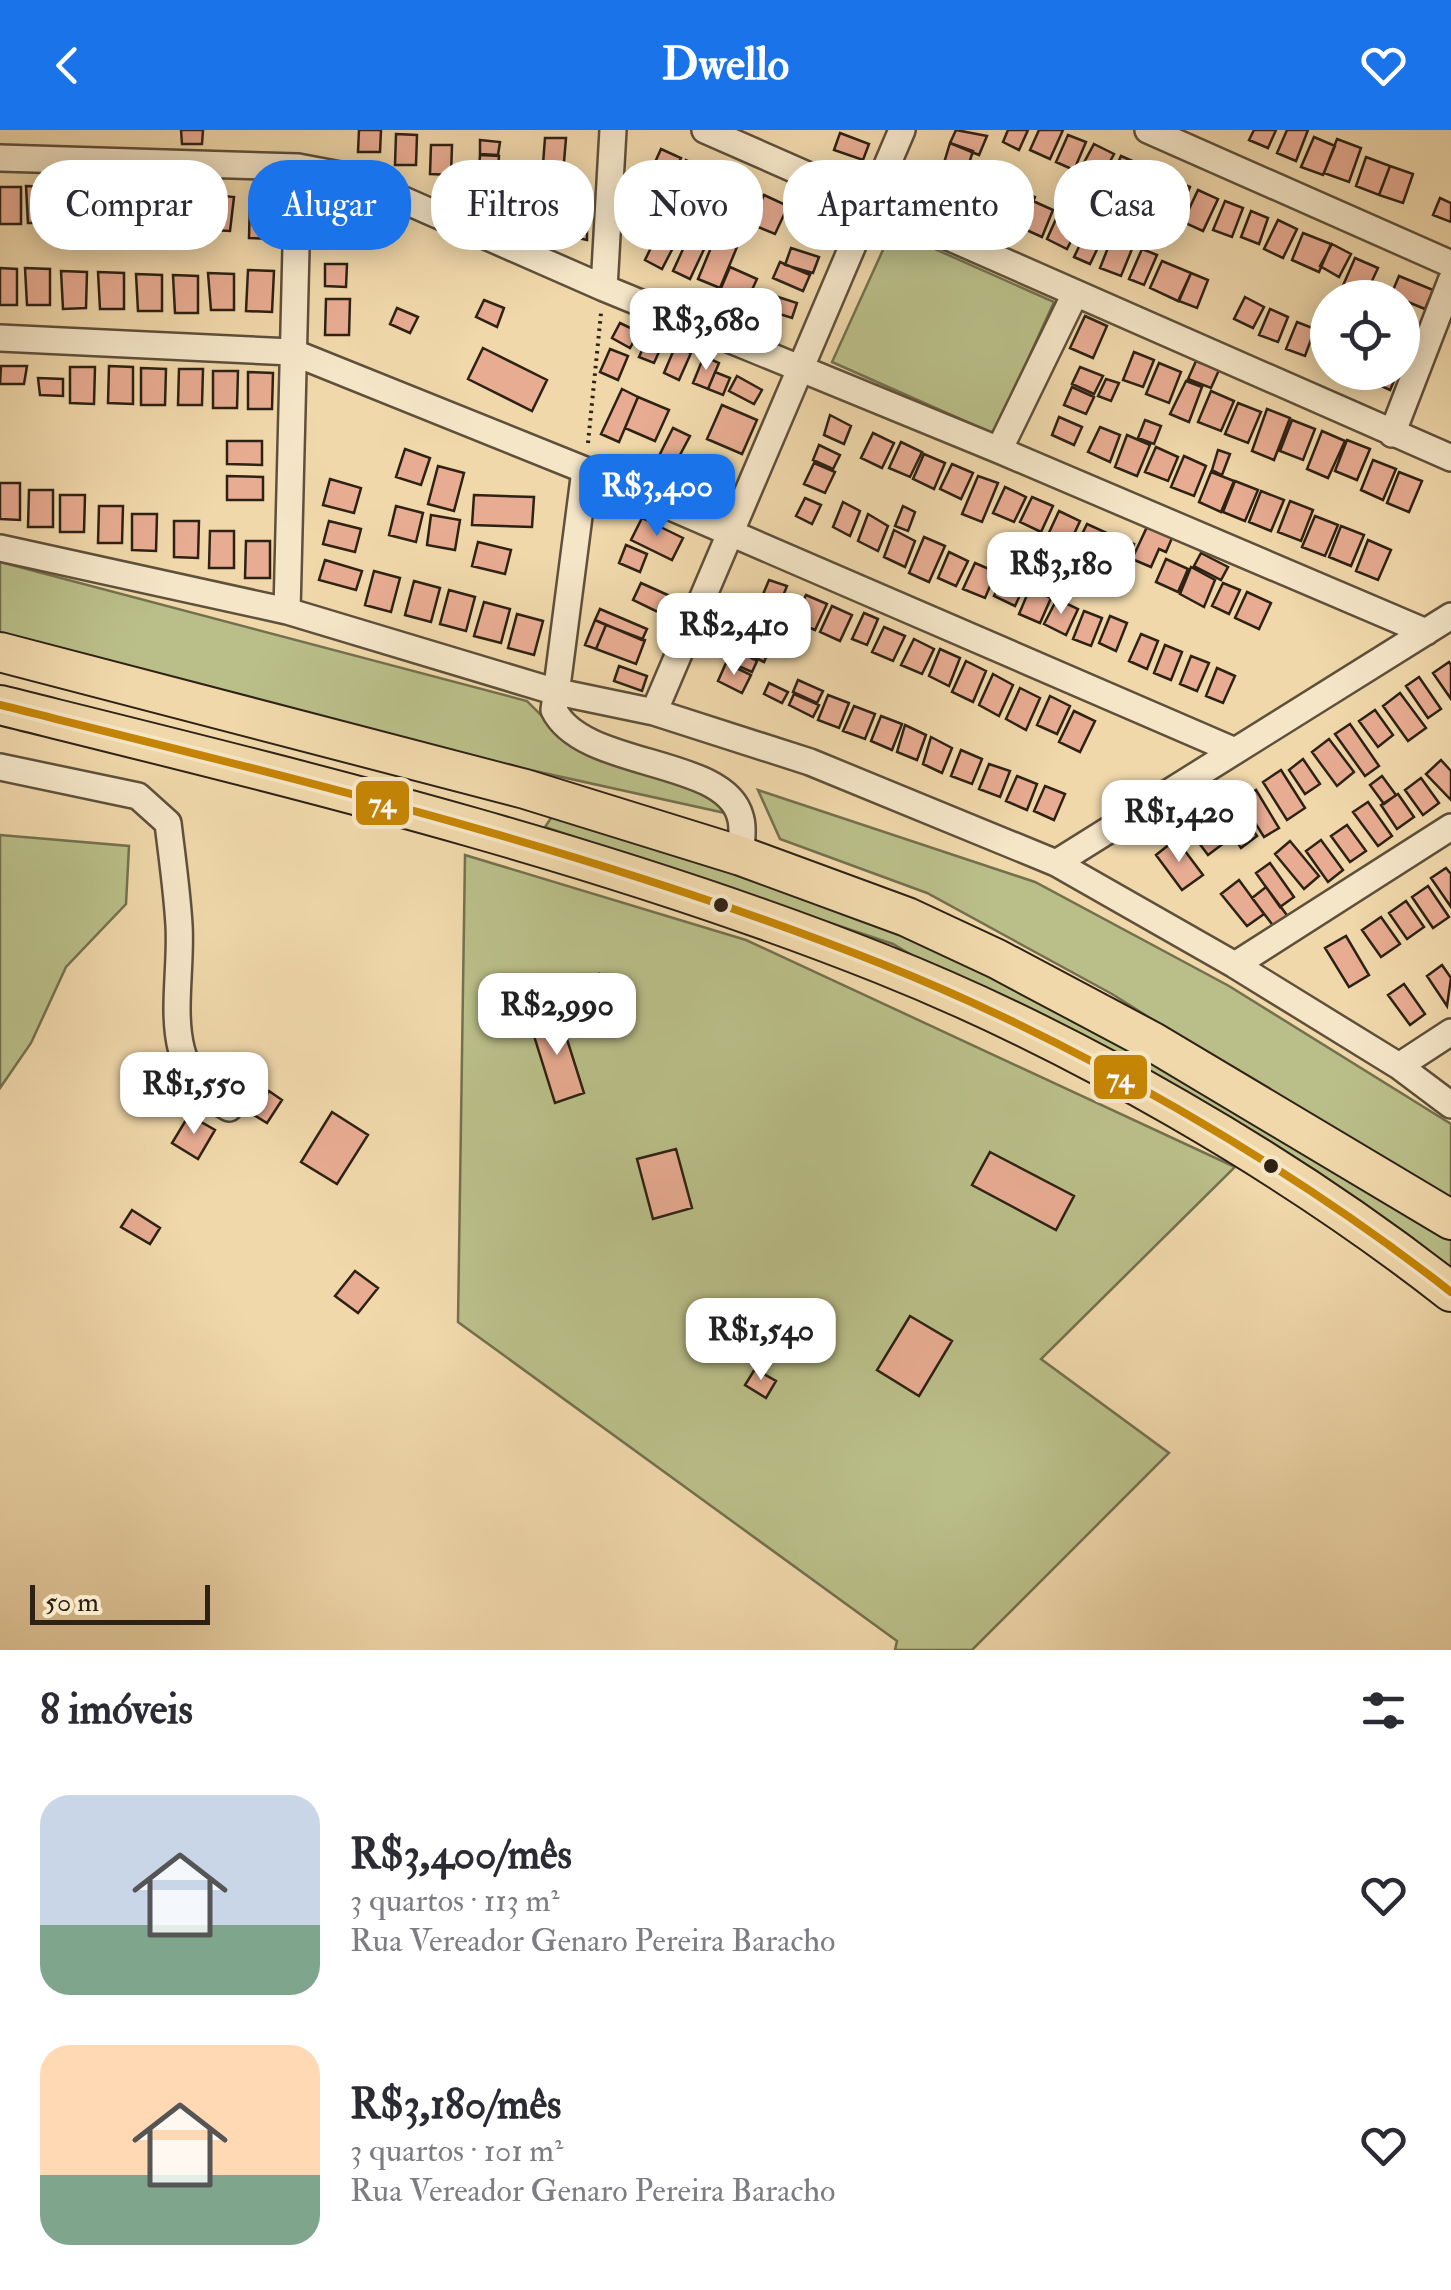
<!DOCTYPE html>
<html lang="pt">
<head>
<meta charset="utf-8">
<style>
	body { margin:0; font-family:"IM FELL Double Pica",serif; background:#f7f7f7; color:#2b2b33; height:100vh; display:flex; flex-direction:column; font-size:38px; white-space:nowrap }
	* { box-sizing:border-box; margin:0 }
	p { font-size:32px; color:#7c7c81 }
	.icon { flex:none; width:55px; height:55px; fill:none; stroke:currentColor; stroke-width:2; stroke-linecap:round; stroke-linejoin:round }
	.map { position:relative; height:1520px; overflow:hidden }
	.details { display:flex; flex-direction:column; background:#fff; flex:1 }
	.details>* { flex:none }
	.top-card { position:absolute; left:30px; top:30px; width:1392px; height:90px; display:flex; gap:20px }
	.fabs { position:absolute; left:1310px; top:150px; display:grid; gap:20px }
	.fabs a { display:grid; place-items:center; width:110px; height:110px; border-radius:50%; background:#fff; box-shadow:0 5px 25px #0003; font-size:50px }
	.scale { position:absolute; left:30px; bottom:25px; width:180px; box-sizing:border-box; padding-left:10px; border:5px solid #2e2214; border-top:0; font-size:28px; line-height:35px; white-space:nowrap; color:#2e2214; -webkit-text-stroke:8px #f5e6c8; paint-order:stroke }
	.price { position:absolute; translate:-50% -85px; padding:0 22px; border-radius:20px; background:#fff; color:#222; font-size:32px; line-height:65px; filter:drop-shadow(0 2px 5px #0008) }
	.price::after { content:''; position:absolute; left:50%; top:60px; width:30px; height:22px; margin-left:-15px; background:inherit; clip-path:polygon(0 0,100% 0,50% 100%) }
	.price.current { background:#1a73e8; color:#fff }
	ul { padding:0; list-style:none }
	li { display:flex; align-items:center; gap:30px; height:250px; padding:0 40px }
	li span { display:grid; place-items:center; flex:none; width:280px; height:200px; border-radius:30px; color:#555 }
	li>.icon { margin-inline-start:auto }
	span .icon { width:120px; height:120px; fill:#fffc; stroke-width:1 }
	li b { font-size:42px }
	h2 { display:flex; justify-content:space-between; align-items:center; height:120px; padding:0 40px; font-size:42px }
	.chip { padding:0 35px; border-radius:40px; background:#fff; box-shadow:0 5px 25px #0003; font-size:35px; line-height:90px }
	.chip.current { background:#1a73e8; color:#fff }
	header { display:flex; justify-content:space-between; align-items:center; height:130px; padding:0 40px; background:#1a73e8; color:#fff; font-size:45px; font-weight:800 }
	.map>svg:first-child { display:block }
	.green { fill:#babf89; stroke:#74704e; stroke-width:2.5 }
	.building { fill:#e8ac92; stroke:#2e2214; stroke-width:2.5 }
	.lines { fill:none; stroke-linecap:round; stroke-linejoin:round }
	.minor-casing { stroke:#5e503a; stroke-width:30 }
	.highway-casing { stroke:#2e2214; stroke-width:42 }
	.path { stroke:#2e2214; stroke-width:4; stroke-dasharray:2.5 5; stroke-linecap:butt }
	.minor { stroke:#f5e6c8; stroke-width:25 }
	.highway { stroke:#f0d8ab; stroke-width:38 }
	.bus-1-casing { stroke:#f5e6c8; stroke-width:15 }
	.bus-1 { stroke:#c58505; stroke-width:8 }
	.bus-dot { fill:#2e2214; stroke:#f5e6c8; stroke-width:4 }
	.line-badge { stroke:#f5e6c8; stroke-width:4 }
	.badge-label { font-size:28px; text-anchor:middle; font-weight:bold; fill:#fff }
</style>
</head>
<body>
<header><svg class="icon" aria-label="back" viewBox="0 0 24 24"><path d="M15 5l-7 7 7 7"/></svg>Dwello<svg class="icon" aria-label="heart" viewBox="0 0 24 24"><path d="M12 20l-8-8c-3-5 5-10 8-4 3-6 11-1 8 4z"/></svg></header>
<div class="map">
<svg width="1451" height="1520" viewBox="0 0 1451 1520">
	<rect width="100%" height="100%" fill="#f0d8ab"/>
	<filter id="stains"><feTurbulence type="fractalNoise" baseFrequency=".002" numOctaves="4"/><feColorMatrix values="0 0 0 0 .2 0 0 0 0 .09 0 0 0 0 .02 0 0 0 .5 -.17"/></filter>
	<radialGradient id="worn" r=".72"><stop offset=".6" stop-color="#630" stop-opacity="0"/><stop offset="1" stop-color="#630" stop-opacity=".3"/></radialGradient>
	<path class="green" d="M892 100 1054 172 994 304 832 232Z
		M0 432 527 571 566 610 714 668 725 683 0 523Z
		M571 658 907 787 1451 1101V1165L1094 934 893 814 545 697Z
		M758 660 1035 752 1229 856 1451 994V1078L1112 864 927 763 780 709Z
		M0 705 129 716 126 774 66 837 31 913 0 958Z
		M465 725 746 810 1235 1037 1041 1229 1169 1323 972 1520H895L897 1511 458 1192Z"/>
	<path class="building" d="M181 0H203L202 14H182Z
		M359 0H381L380 22H358Z
		M956 0 987 6 979 25 950 13Z
		M1008 0H1028L1019 20 1003 12Z
		M1039 0H1063L1050 29 1030 20Z
		M1254 0H1276L1268 18 1249 10Z
		M1287 0H1308L1296 31 1277 23Z
		M840 3 869 14 863 30 834 20Z
		M396 4 417 5 416 35H395Z
		M1068 5 1086 12 1074 40 1056 32Z
		M1314 7 1335 16 1323 45 1301 37Z
		M545 8H566L564 32 543 34Z
		M1337 9 1361 18 1349 52 1324 43Z
		M480 10 500 12 498 25 480 24Z
		M950 13 973 21 967 40 944 33Z
		M1094 14 1114 24 1100 50 1080 40Z
		M431 15H452L451 45 430 44Z
		M661 19 681 28 671 48 652 39Z
		M480 25 499 26 498 39H479Z
		M1121 26 1137 33 1125 60 1109 53Z
		M1366 27 1390 36 1379 65 1356 56Z
		M686 30 706 40 696 59 676 49Z
		M1142 36 1162 45 1153 66 1133 57Z
		M1390 36 1413 44 1403 73 1379 65Z
		M476 40 498 41 496 64 476 62Z
		M712 41 735 49 727 71 704 63Z
		M534 43 565 48V70L538 69Z
		M935 44 962 54 956 71 928 61Z
		M1171 49 1190 57 1180 81 1161 72Z
		M26 56 52 57V93H28Z
		M982 56 1000 65 987 88 970 80Z
		M1011 56 1035 67 1018 105 994 95Z
		M0 57H21V94H0Z
		M69 59H95V96H71Z
		M738 59 763 66 759 82 733 75Z
		M99 60 125 61V97H101Z
		M1198 60 1218 69 1203 101 1183 92Z
		M137 62 162 63V100H139Z
		M1130 62 1152 73 1146 85 1124 74Z
		M213 65 234 67 230 101 212 100Z
		M764 65 788 76 775 104 751 94Z
		M176 67 199 68 198 103H174Z
		M250 67 276 68 274 109 249 108Z
		M1440 68 1451 73V92L1433 85Z
		M1033 71 1053 80 1042 107 1022 98Z
		M1225 71 1243 78 1232 107 1213 100Z
		M515 74 563 76 562 100 516 102Z
		M565 76 587 78V110L564 105Z
		M1251 81 1268 88 1259 114 1241 107Z
		M806 84 837 96 830 115 799 102Z
		M1056 89 1077 99 1067 119 1047 109Z
		M326 90 355 92V112L326 111Z
		M1278 90 1297 99 1283 128 1264 119Z
		M1088 98 1104 105 1090 134 1074 127Z
		M660 99 678 108 662 139 645 130Z
		M1303 103 1331 114 1319 142 1292 130Z
		M689 106 706 115 690 149 673 141Z
		M715 108 737 117 720 158 698 149Z
		M1111 110 1132 119 1121 146 1100 138Z
		M1332 114 1351 124 1339 147 1320 136Z
		M791 118 819 127 813 143 785 135Z
		M1142 119 1157 125 1144 155 1129 149Z
		M1355 128 1378 138 1364 168 1338 167Z
		M1162 131 1191 143 1178 171 1150 158Z
		M780 132 810 145 803 161 773 148Z
		M325 134H347L346 157 325 156Z
		M730 137 757 149 745 175 719 163Z
		M0 138 17 139V175H0Z
		M25 138 50 139V175H27Z
		M248 140 274 141 272 182 246 181Z
		M61 141 87 142 86 178 63 179Z
		M98 142 124 143V179H100Z
		M208 143 234 144V180H211Z
		M1191 143 1208 150 1197 178 1179 171Z
		M136 144 162 145V181H138Z
		M173 145 198 146V183H175Z
		M1399 146 1433 160 1425 179 1391 165Z
		M775 166 797 173 792 188 770 181Z
		M1245 167 1264 177 1253 198 1234 189Z
		M326 169H350L349 205H325Z
		M484 170 504 178 497 197 476 187Z
		M746 171 770 181 762 200 738 190Z
		M397 178 418 187 410 203 390 194Z
		M1270 179 1288 187 1278 212 1259 205Z
		M1085 186 1107 196 1093 228 1070 218Z
		M1297 192 1315 199 1305 226 1286 219Z
		M620 193 639 202 630 218 612 208Z
		M648 207 663 213 654 233 639 227Z
		M675 217 691 223 679 250 664 243Z
		M483 218 547 250 532 281 468 249Z
		M610 219 628 226 618 250 600 242Z
		M1134 222 1154 230 1143 257 1123 250Z
		M704 226 719 233 708 259 693 253Z
		M1196 231 1219 240 1211 258 1188 249Z
		M1159 233 1181 242 1169 273 1146 264Z
		M1 236H27L24 254H0Z
		M109 236 133 237V274L108 273Z
		M70 237H95L94 274 70 273Z
		M1080 237 1103 246 1094 264 1072 254Z
		M141 238 166 239 165 275H141Z
		M179 239H203L202 275H178Z
		M213 241H238L237 278H213Z
		M248 242 273 243 272 279H248Z
		M715 242 730 248 723 265 708 259Z
		M1361 242H1398L1390 260 1360 246Z
		M737 246 762 260 754 274 729 261Z
		M38 248 63 249V266L40 265Z
		M1106 249 1119 253 1111 271 1098 266Z
		M1186 251 1202 257 1189 292 1170 284Z
		M1072 257 1094 267 1086 284 1064 275Z
		M622 259 638 267 619 312 601 304Z
		M1211 261 1234 271 1221 301 1198 292Z
		M638 267 669 280 655 311 625 298Z
		M1238 273 1261 282 1248 313 1225 304Z
		M722 275 757 290 742 324 707 309Z
		M1267 279 1290 288 1274 330 1252 321Z
		M830 285 851 296 844 314 824 305Z
		M1059 287 1082 297 1074 315 1052 305Z
		M1145 290 1161 296 1154 314 1138 308Z
		M1292 290 1315 299 1303 330 1280 321Z
		M1100 297 1120 305 1110 332 1088 322Z
		M673 298 690 306 674 336 658 328Z
		M1322 301 1345 311 1328 348 1307 339Z
		M873 303 894 313 882 338 861 328Z
		M1127 305 1150 315 1137 346 1115 337Z
		M1347 310 1370 319 1357 350 1335 341Z
		M227 311H262V335L227 334Z
		M901 312 922 322 910 347 889 338Z
		M819 315 840 325 833 339 813 330Z
		M1156 317 1178 327 1168 351 1145 342Z
		M405 319 430 328 421 355 396 347Z
		M1218 320 1230 324 1222 345 1212 340Z
		M924 324 945 333 934 359 913 349Z
		M1184 326 1206 336 1194 366 1171 357Z
		M1373 330 1396 339 1383 370 1361 360Z
		M814 333 835 342 825 363 804 354Z
		M952 334 973 343 961 369 940 359Z
		M438 336 464 343 454 381 428 374Z
		M1211 342 1234 351 1221 382 1199 372Z
		M1399 342 1422 351 1409 382 1387 373Z
		M227 346 263 347V370H227Z
		M978 346 998 353 982 392 962 384Z
		M330 349 361 358 354 383 323 375Z
		M1235 351 1258 360 1245 391 1223 382Z
		M0 353H20V390L0 389Z
		M1005 357 1026 367 1014 392 993 383Z
		M29 360H53V397H28Z
		M1261 361 1284 370 1271 401 1249 392Z
		M60 365H85L84 402H60Z
		M474 365 534 367 532 397 472 395Z
		M1032 367 1053 376 1041 402 1020 392Z
		M805 368 821 375 812 394 796 386Z
		M1290 371 1313 380 1301 411 1278 402Z
		M843 372 860 381 850 406 833 397Z
		M99 376H123L122 413H98Z
		M396 376 423 383 416 412 389 405Z
		M903 376 915 382 908 401 895 396Z
		M1059 381 1080 391 1068 417 1047 407Z
		M132 384H157L156 421 132 420Z
		M868 384 888 396 878 421 858 411Z
		M431 385 460 390 455 420 427 415Z
		M1315 386 1338 395 1325 426 1302 417Z
		M642 388 683 408 672 430 631 410Z
		M174 391H199L198 428 174 427Z
		M329 391 361 399 355 422 323 414Z
		M1087 394 1107 403 1095 428 1075 419Z
		M1341 396 1364 405 1351 436 1329 427Z
		M1147 397 1172 408 1166 422 1159 419 1151 437 1132 429Z
		M894 400 915 411 905 437 884 427Z
		M210 401H234V438H209Z
		M1113 404 1134 414 1122 439 1101 430Z
		M924 407 945 416 929 452 909 443Z
		M1368 410 1391 420 1378 450 1356 441Z
		M246 411H270V448H245Z
		M478 412 511 420 505 444 472 436Z
		M626 415 647 424 640 442 619 433Z
		M949 422 968 431 956 456 938 448Z
		M1201 423 1228 437 1221 450 1194 436Z
		M1166 429 1188 439 1178 462 1156 452Z
		M325 430 362 441 356 460 319 450Z
		M975 433 996 442 985 468 963 459Z
		M1191 437 1215 450 1204 477 1180 464Z
		M374 441 400 448 391 482 365 475Z
		M1006 441 1027 450 1015 476 994 466Z
		M769 450 787 456 779 476 761 469Z
		M414 451 440 458 431 492 405 485Z
		M641 453 670 466 662 484 633 470Z
		M1223 453 1240 460 1229 484 1212 476Z
		M1030 458 1051 468 1040 493 1019 484Z
		M449 460 475 467 466 501 440 494Z
		M1247 462 1271 473 1259 499 1235 488Z
		M806 465 827 474 815 500 794 491Z
		M1057 469 1078 479 1066 505 1044 494Z
		M484 472 510 479 501 513 474 506Z
		M744 476 783 498 776 510 741 490Z
		M832 476 852 485 840 511 820 502Z
		M600 479 647 499 642 510 595 490Z
		M1084 481 1102 488 1091 516 1073 509Z
		M864 483 878 489 867 515 852 509Z
		M517 484 543 491 534 525 508 518Z
		M1110 486 1127 493 1116 521 1099 513Z
		M595 490 606 495 596 519 585 515Z
		M606 495 645 510 636 534 596 519Z
		M884 497 905 506 893 531 872 522Z
		M744 498 773 512 764 532 734 517Z
		M1141 504 1158 511 1147 539 1129 531Z
		M914 509 934 519 922 544 901 535Z
		M1165 515 1182 522 1171 550 1154 543Z
		M733 519 757 531 752 542 727 531Z
		M940 519 960 528 949 556 929 546Z
		M1191 526 1209 533 1197 561 1180 554Z
		M966 531 986 541 973 572 952 562Z
		M1449 532 1451 535V569L1433 543Z
		M726 533 751 545 742 563 718 551Z
		M619 536 647 546 642 561 614 551Z
		M1217 538 1235 546 1223 573 1206 566Z
		M993 544 1013 555 999 586 979 575Z
		M1419 547 1441 579 1428 588 1406 556Z
		M798 550 823 561 817 573 793 562Z
		M769 553 788 562 782 573 764 564Z
		M1020 558 1040 568 1026 600 1006 589Z
		M1400 563 1426 598 1408 611 1383 576Z
		M794 564 819 575 813 587 789 575Z
		M828 565 849 573 839 598 818 590Z
		M1050 566 1070 576 1057 604 1037 595Z
		M854 576 875 584 865 609 843 601Z
		M1375 580 1393 605 1378 617 1359 591Z
		M1074 581 1095 591 1080 622 1059 612Z
		M881 586 902 594 892 620 871 611Z
		M1350 594 1379 636 1365 646 1335 604Z
		M905 595 926 605 917 630 897 622Z
		M931 607 952 618 942 643 923 634Z
		M1329 609 1354 642 1337 656 1312 622Z
		M961 620 982 629 972 654 951 646Z
		M1303 629 1320 654 1305 664 1289 640Z
		M1441 630 1451 641V670L1426 644Z
		M989 634 1010 641 1000 667 979 659Z
		M1281 640 1305 678 1287 690 1263 652Z
		M1017 646 1037 654 1027 680 1006 671Z
		M1382 646 1396 665 1384 674 1370 655Z
		M1421 648 1439 673 1423 685 1405 660Z
		M1045 656 1065 664 1054 690 1034 681Z
		M1256 660 1279 698 1264 707 1240 669Z
		M1398 664 1414 687 1397 699 1381 675Z
		M1368 672 1392 706 1378 716 1353 682Z
		M1235 675 1257 706 1241 718 1219 686Z
		M1210 693 1224 713 1208 725 1193 705Z
		M1347 695 1366 721 1350 732 1331 706Z
		M1176 709 1203 745 1182 760 1156 725Z
		M1321 710 1343 740 1328 752 1306 721Z
		M1290 711 1319 746 1304 759 1275 724Z
		M1270 733 1294 767 1280 777 1256 743Z
		M1446 738 1451 744V777L1431 748Z
		M1239 750 1264 784 1247 796 1221 764Z
		M1428 756 1449 787 1433 798 1412 767Z
		M1266 757 1292 792 1278 802 1252 768Z
		M1406 771 1424 797 1407 809 1389 783Z
		M1381 787 1400 814 1381 827 1362 800Z
		M1346 806 1369 845 1349 857 1325 818Z
		M1442 835 1451 848 1447 876 1427 846Z
		M599 844 607 864 575 877 567 857Z
		M1404 854 1425 884 1410 895 1388 865Z
		M559 884 584 963 555 973 530 893Z
		M269 961 282 970 267 993 254 985Z
		M332 982 368 1005 337 1054 301 1032Z
		M189 985 215 1000 198 1029 172 1013Z
		M676 1019 692 1078 653 1089 637 1029Z
		M990 1022 1074 1066 1056 1100 972 1055Z
		M132 1080 160 1098 150 1114 121 1097Z
		M355 1141 378 1158 358 1183 335 1166Z
		M910 1186 952 1211 919 1266 877 1240Z
		M755 1239 776 1251 766 1268 745 1255Z"/>
	<g class="lines">
		<g class="minor-casing">
			<path id="minor" d="M705 0 1451 328
				M1148 0 1451 134
				M0 28 298 37 351 47 604 158 999 320 1426 502
				M604 158 613 0
				M0 208 292 222 585 340 1235 621
				M1392 304 1451 151
				M999 320 1075 164
				M585 340 554 580C583 639 724 627 740 686 744 697 741 713 741 726
				M0 418 287 481 553 561 654 582 810 632 1056 733 1235 835 1399 936 1451 975
				M287 481 298 37
				M654 582 902 0
				M0 637 138 666 168 693C172 727 177 761 179 795 183 862 155 939 229 978
				M1056 733 1451 486
				M1235 835 1451 697
				M1399 936 1451 902"/>
		</g>
		<g class="highway-casing">
			<path id="highway" d="M0 522 525 659 741 726 907 787 997 829 1153 912 1451 1090
				M0 575C297 649 598 721 882 834 1075 911 1288 1034 1451 1162"/>
		</g>
		<path class="path" d="M588 313 601 183"/>
		<use href="#minor" class="minor"/>
		<use href="#highway" class="highway"/>
		<g class="bus-1-casing">
			<path id="bus-1" d="M0 575C297 649 598 721 882 834 1075 911 1288 1034 1451 1162"/>
		</g>
		<use href="#bus-1" class="bus-1"/>
	</g>
	<g class="bus-dot">
		<circle cx="721" cy="775" r="9"/>
		<circle cx="1271" cy="1036" r="9"/>
	</g>
	<g class="line-badge">
		<rect x="354" y="649" width="57" height="48" rx="10" fill="#c58505"/>
		<rect x="1092" y="923" width="57" height="48" rx="10" fill="#c58505"/>
	</g>
	<g class="badge-label">
		<text x="382" y="682">74</text>
		<text x="1120" y="957">74</text>
	</g>
	<rect width="100%" height="100%" filter="url(#stains)"/>
	<rect width="100%" height="100%" fill="url(#worn)"/>
</svg>
<div class="fabs">
<a><svg class="icon" aria-label="locate" viewBox="0 0 24 24"><circle cx="12" cy="12" r="6"/><path d="M12 2v4M12 18v4M2 12h4M18 12h4"/></svg></a>
</div>
<div class="scale">50 m</div>
<b class="price" style="left:706px;top:243px">R$3,680</b>
<b class="price current" style="left:657px;top:409px">R$3,400</b>
<b class="price" style="left:1061px;top:487px">R$3,180</b>
<b class="price" style="left:734px;top:548px">R$2,410</b>
<b class="price" style="left:1179px;top:735px">R$1,420</b>
<b class="price" style="left:557px;top:928px">R$2,990</b>
<b class="price" style="left:194px;top:1007px">R$1,550</b>
<b class="price" style="left:761px;top:1253px">R$1,540</b>
<div class="top-card">
<a class="chip">Comprar</a>
<a class="chip current">Alugar</a>
<a class="chip">Filtros</a>
<a class="chip">Novo</a>
<a class="chip">Apartamento</a>
<a class="chip">Casa</a>
</div>
</div>
<section class="details">
<h2>8 imóveis<svg class="icon" aria-label="filters" viewBox="0 0 24 24"><path d="M4 7h16M4 17h16"/><circle cx="9" cy="7" r="2"/><circle cx="15" cy="17" r="2"/></svg></h2>
<ul>
<li><span style="background:linear-gradient(#c9d6e8 65%,#7fa58c 0)"><svg class="icon" aria-label="home" viewBox="0 0 24 24"><path d="M3 11l9-7 9 7M6 9v11h12V9"/></svg></span><div><b>R$3,400/mês</b><p>3 quartos · 113 m²</p><p>Rua Vereador Genaro Pereira Baracho</p></div><svg class="icon" aria-label="heart" viewBox="0 0 24 24"><path d="M12 20l-8-8c-3-5 5-10 8-4 3-6 11-1 8 4z"/></svg></li>
<li><span style="background:linear-gradient(#ffd9b3 65%,#7fa58c 0)"><svg class="icon" aria-label="home" viewBox="0 0 24 24"><path d="M3 11l9-7 9 7M6 9v11h12V9"/></svg></span><div><b>R$3,180/mês</b><p>3 quartos · 101 m²</p><p>Rua Vereador Genaro Pereira Baracho</p></div><svg class="icon" aria-label="heart" viewBox="0 0 24 24"><path d="M12 20l-8-8c-3-5 5-10 8-4 3-6 11-1 8 4z"/></svg></li>
</ul>
</section>
</body>
</html>
